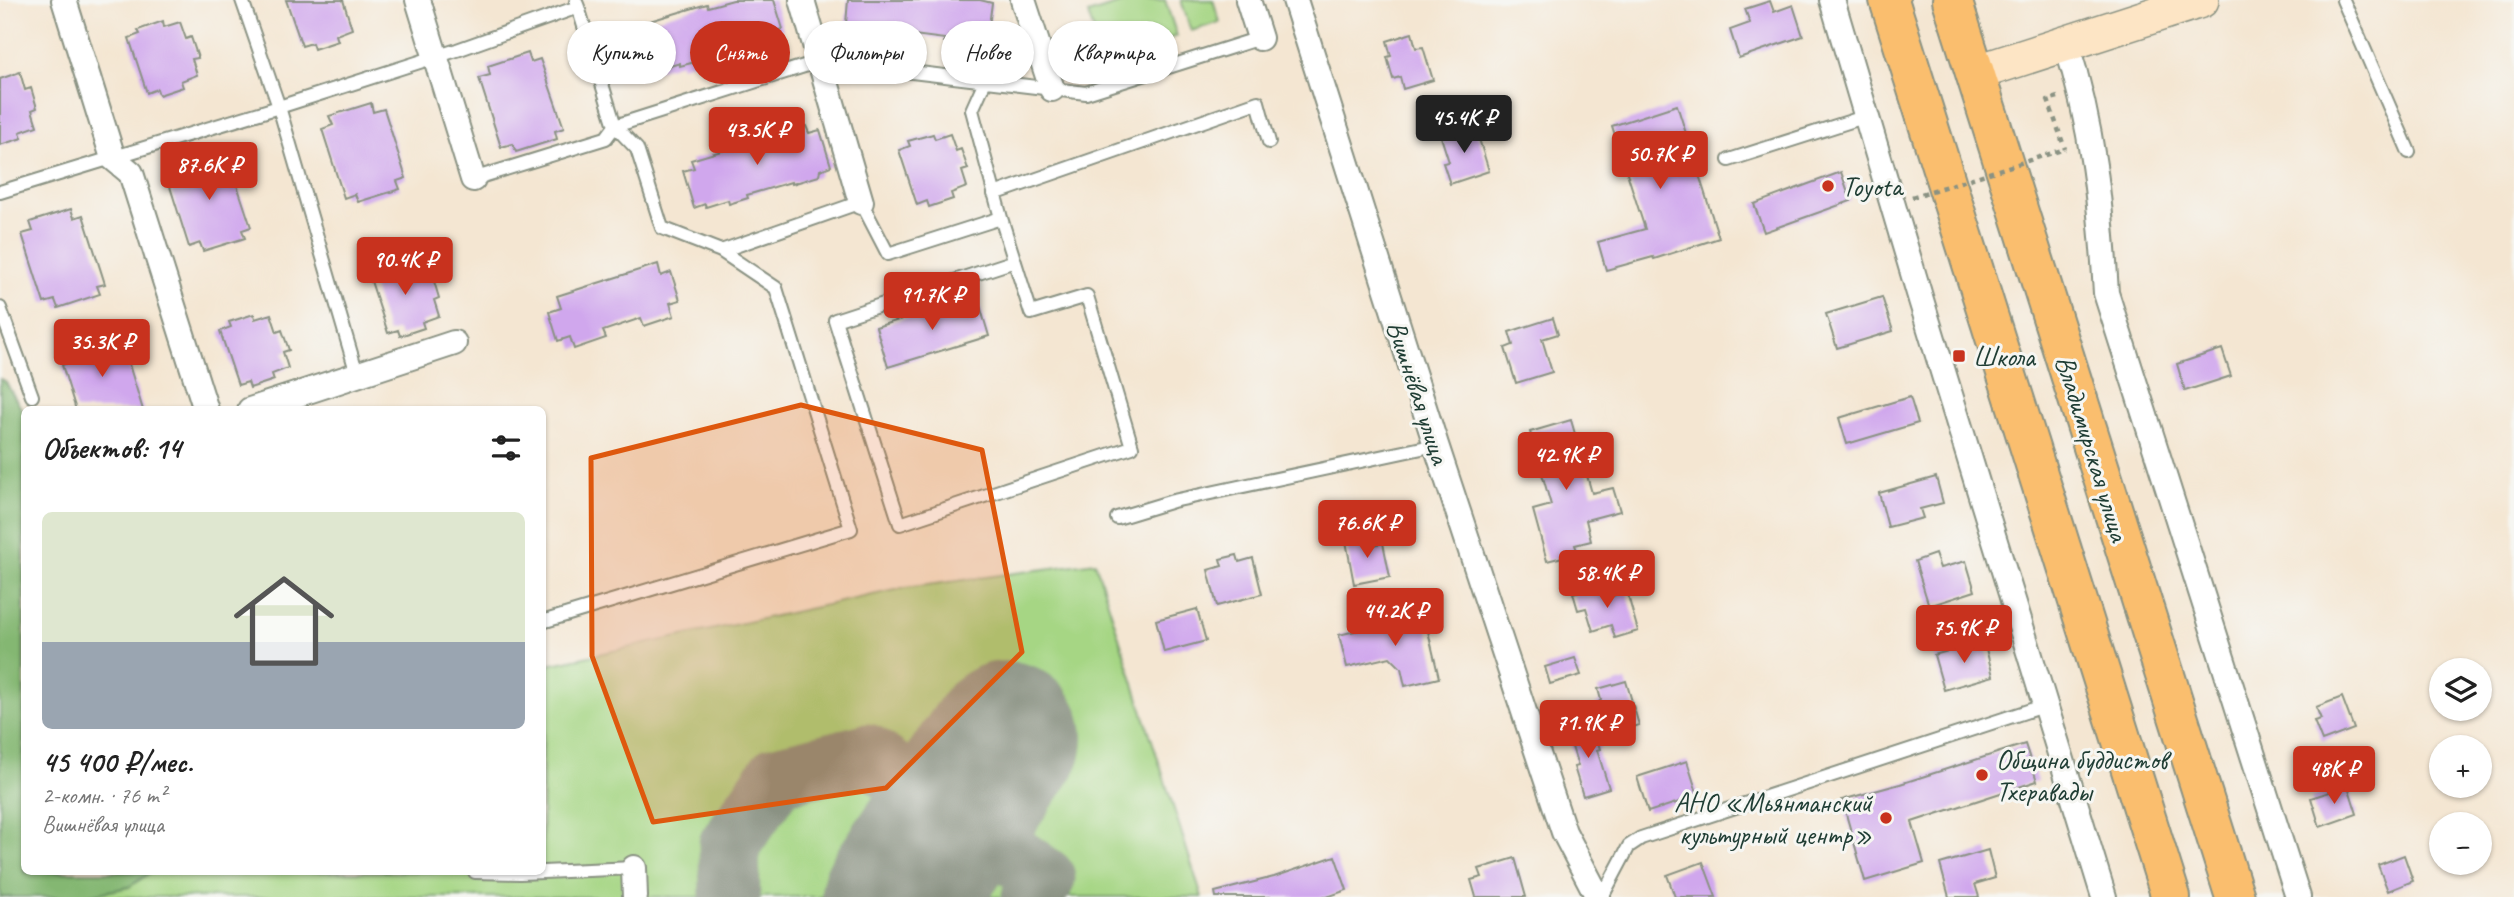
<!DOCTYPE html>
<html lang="ru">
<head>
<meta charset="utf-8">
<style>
	body { margin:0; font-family:Caveat,sans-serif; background:#f2f2f2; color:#222; height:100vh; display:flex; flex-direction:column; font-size:26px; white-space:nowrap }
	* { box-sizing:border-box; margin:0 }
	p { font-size:23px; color:#767676 }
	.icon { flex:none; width:38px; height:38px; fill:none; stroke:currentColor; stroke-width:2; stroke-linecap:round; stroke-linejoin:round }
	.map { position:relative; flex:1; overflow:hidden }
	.panel { position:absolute; left:21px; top:406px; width:525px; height:469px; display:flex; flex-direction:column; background:#fff; border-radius:10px; box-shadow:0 2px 5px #0004 }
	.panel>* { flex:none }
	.guide { position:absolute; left:567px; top:21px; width:665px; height:63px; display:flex; gap:14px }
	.controls { position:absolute; left:2429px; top:658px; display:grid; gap:14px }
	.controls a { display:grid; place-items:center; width:63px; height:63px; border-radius:50%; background:#fff; box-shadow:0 2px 5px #0004; font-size:35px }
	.price { position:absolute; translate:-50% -60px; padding:0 16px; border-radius:7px; background:#c8321e; color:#fff; font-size:23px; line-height:46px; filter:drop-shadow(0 2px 4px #0008) }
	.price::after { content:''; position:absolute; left:50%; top:42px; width:21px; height:16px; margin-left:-10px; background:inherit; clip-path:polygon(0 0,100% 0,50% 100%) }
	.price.on { background:#222; color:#fff }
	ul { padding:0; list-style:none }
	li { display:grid; align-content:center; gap:14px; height:371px; padding:0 21px }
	li span { display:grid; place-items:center; height:217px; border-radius:10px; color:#555 }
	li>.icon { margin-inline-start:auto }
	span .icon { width:126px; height:126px; fill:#fffc; stroke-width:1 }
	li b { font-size:30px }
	h2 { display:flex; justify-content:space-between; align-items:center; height:84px; padding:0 21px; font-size:30px }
	.tag { padding:0 24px; border-radius:32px; background:#fff; box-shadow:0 2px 5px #0004; font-size:24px; line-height:63px }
	.tag.on { background:#c8321e; color:#fff }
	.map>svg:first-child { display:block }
	.green { fill:#a6d684; stroke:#628a5c; stroke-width:2 }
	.forest { fill:#84b772; stroke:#527a53; stroke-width:2 }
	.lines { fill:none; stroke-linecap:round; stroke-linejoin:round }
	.taxiway { stroke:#8a9283; stroke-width:61 }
	.runway { stroke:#8a9283; stroke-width:154 }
	.building { fill:#d0a7ed }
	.lane-casing { stroke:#8a9283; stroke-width:16 }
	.street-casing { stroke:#8a9283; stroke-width:28 }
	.secondary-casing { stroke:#8a9283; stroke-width:38 }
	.highway-casing { stroke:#8a9283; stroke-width:42 }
	.path { stroke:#8a9283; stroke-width:4.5; stroke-dasharray:5 5; stroke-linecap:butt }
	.lane { stroke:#fff; stroke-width:12 }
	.street { stroke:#fff; stroke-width:24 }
	.secondary { stroke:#fde5c5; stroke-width:35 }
	.highway { stroke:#fabe6e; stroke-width:38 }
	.path-bridge { stroke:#8a9283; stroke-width:4.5; stroke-dasharray:5 5; stroke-linecap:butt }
	.marked { fill:#de580e; fill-opacity:0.2; stroke:#de580e; stroke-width:5; stroke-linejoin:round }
	.poi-dot { fill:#c8321e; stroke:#f6f6f2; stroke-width:2.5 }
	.labels { text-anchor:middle; stroke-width:6; stroke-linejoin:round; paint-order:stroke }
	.poi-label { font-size:28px; fill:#1f3d34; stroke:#f6f6f2; text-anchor:start }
	.street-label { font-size:28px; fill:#1f3d34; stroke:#f6f6f2 }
</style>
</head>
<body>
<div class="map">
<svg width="2514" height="897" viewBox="0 0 2514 897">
	<rect width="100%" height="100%" fill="#f6f6f2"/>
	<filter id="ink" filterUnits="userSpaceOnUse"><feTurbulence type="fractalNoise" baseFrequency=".0143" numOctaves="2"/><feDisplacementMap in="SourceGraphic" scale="14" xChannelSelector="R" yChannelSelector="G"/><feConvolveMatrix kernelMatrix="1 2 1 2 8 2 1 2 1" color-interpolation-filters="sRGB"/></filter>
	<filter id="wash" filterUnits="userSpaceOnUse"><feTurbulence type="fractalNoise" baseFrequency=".00686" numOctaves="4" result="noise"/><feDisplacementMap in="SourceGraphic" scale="28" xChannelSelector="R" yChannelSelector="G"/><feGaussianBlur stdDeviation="1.57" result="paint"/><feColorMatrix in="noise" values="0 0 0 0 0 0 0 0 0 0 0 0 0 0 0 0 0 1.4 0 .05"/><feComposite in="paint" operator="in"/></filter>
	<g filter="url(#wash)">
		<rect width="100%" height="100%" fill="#f4e6d2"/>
		<path class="green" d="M1131 0H1165L1177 36 1104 60 1088 14Z
			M1181 0H1213L1220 22 1191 31Z
			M1095 562 1202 897H0V892L87 872H542L543 666 905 588Z"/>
		<path class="forest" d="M0 379 5 381 24 413V872H151L129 887 80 897H0Z"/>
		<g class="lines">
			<path class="taxiway" d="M730 897 729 845 777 776 867 754 1045 878 1032 897"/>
			<path class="runway" d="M898 897 1006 738"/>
		</g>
		<g id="blocks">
			<path class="building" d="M286 0H343L352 29 336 35 338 41 314 49 312 43 302 46Z
				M733 0H774L783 29 771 33V39L744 47 743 44 698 58 699 61 680 66V63L657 70 656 67 646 70 635 34 645 31 643 23 707 4 708 7Z
				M848 0H980L992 3 987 41 976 39 972 45 944 42 945 39 899 33 898 37 879 34V31L856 28V25L846 24Z
				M1770 1 1774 12 1793 5 1803 36 1739 58 1730 30 1750 23 1745 9Z
				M163 21 164 27 180 22 186 39 191 37 198 58 192 59 197 75 181 81 183 87 159 95 157 89 147 93 129 38 140 34 138 30Z
				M1412 33 1416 48 1423 47 1433 80 1403 89 1400 77 1393 79 1387 57 1391 56 1387 41Z
				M528 53 531 62 540 59 564 128 555 131 557 139 516 152 513 144 501 147 479 78 490 75 488 66Z
				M20 72 25 90 31 88 37 108 32 110 37 126 20 132 22 138 0 145V79Z
				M371 103 373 112 384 109 406 178 397 181 400 189 358 202 355 194 344 198 322 129 333 125 329 116Z
				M1677 105 1719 238 1654 259 1653 257 1606 270 1598 242 1645 229 1612 126Z
				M806 126 809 133 820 130 831 166 820 170 819 176 792 184 791 182 747 195 748 198 729 204 728 200 706 207 705 204 694 208 683 171 694 168 691 160Z
				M1475 126 1489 171 1450 184 1443 163 1449 162 1441 137Z
				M933 134 935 139 950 134 956 151 961 149 968 169 962 171 967 187 951 193 953 199 929 207 927 201 917 205 899 150 910 146 908 141Z
				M216 152 219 161 228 158 251 227 242 230 245 238 203 251 200 243 189 247 167 177 178 174 175 165Z
				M1841 172 1851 201 1764 232 1754 204Z
				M71 209 74 218 83 215 105 284 97 286 100 294 58 308 55 300 44 303 22 234 33 231 30 222Z
				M404 262 406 267 422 262 427 280 433 278 439 298 434 300 439 316 422 322 424 328 400 336 398 330 388 333 370 278 381 275 380 270Z
				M658 264 661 276 671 272 680 300 670 303 674 316 644 326 641 318 603 331 606 338 574 349 570 337 558 341 549 312 561 308 557 296Z
				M977 296 989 336 888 367 876 327Z
				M1882 297 1893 331 1837 348 1826 314Z
				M254 314 255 319 271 314 277 332 282 330 289 350 283 352 288 368 272 374 274 380 250 388 248 382 238 385 220 331 231 327 229 322Z
				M1553 318 1558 334 1542 339 1552 372 1516 383 1505 348 1513 345 1509 332Z
				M111 339 113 348 123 345 143 410H76L62 365 73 361 70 353Z
				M2222 349 2231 376 2185 391 2177 364Z
				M1910 397 1918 423 1847 444 1839 418Z
				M1571 420 1592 493 1613 488 1620 511 1586 520 1591 541 1575 545 1578 553 1547 561 1533 510 1551 505 1530 432Z
				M1936 477 1943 503 1920 509 1923 518 1888 527 1879 493Z
				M1372 536 1374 545 1383 543 1390 577 1354 584 1346 541Z
				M1935 554 1940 568 1966 561 1975 591 1929 606 1915 561Z
				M1237 555 1239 562 1253 558 1262 594 1217 606 1208 570 1222 566 1220 559Z
				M1605 584 1608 597 1627 592 1638 631 1615 638 1611 625 1593 631 1586 608 1578 610 1573 593Z
				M1197 609 1206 641 1164 652 1156 620Z
				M1424 614 1439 678 1405 686 1401 668 1390 657 1347 667 1339 635Z
				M1984 641 1993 676 1944 690 1934 655Z
				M1575 658 1581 675 1550 684 1545 667Z
				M1626 681 1639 725 1602 736 1593 708 1601 700 1598 689Z
				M2342 697 2354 729 2322 741 2314 721 2321 719 2316 707Z
				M1592 723 1600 749 1597 750 1609 788 1583 796 1574 767 1578 766 1567 731Z
				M2025 744 2037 781 1912 822 1924 863 1865 881 1842 800 1900 784Z
				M1687 761 1698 796 1648 812 1637 777Z
				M2348 786 2357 814 2320 827 2311 798Z
				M1988 850 1995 878 1975 884 1979 897H1949L1940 864Z
				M2404 855 2413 881 2388 891 2378 865Z
				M1335 856 1347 890 1327 897H1216L1215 892 1274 877Z
				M1515 858 1526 897H1476L1471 880 1482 877 1479 869Z
				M1703 862 1716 897H1675L1667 875Z"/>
		</g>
	</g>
	<g filter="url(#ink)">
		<use href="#blocks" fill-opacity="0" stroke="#8a9283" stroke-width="2"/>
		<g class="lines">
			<g class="lane-casing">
				<path id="lane" d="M242 0 279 107 357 374
					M2343 0 2409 152
					M578 7 615 126 820 61 1086 93 1260 38
					M1729 160 1867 116
					M473 179 606 138 615 126 637 149 662 228 721 251 861 202 888 254 1001 218 972 110 985 81
					M0 192 279 107 457 50 578 7 576 2
					M994 194 1258 102 1269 142
					M1001 218 1031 313 1087 296 1132 447 900 524 835 320 1015 261
					M0 308 32 396
					M1117 518 1173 501 1436 445
					M542 622 851 529 776 288 721 251
					M475 872 520 873 634 868
					M1602 897 1629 846 1641 838 2046 705"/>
			</g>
			<g class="street-casing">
				<path id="street" d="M64 0 113 158 131 173 206 410
					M418 0 473 179
					M802 0 861 202
					M1023 0 1052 89
					M1248 0 1260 38
					M1295 0 1436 445 1539 757 1564 832 1598 897
					M1832 0 1921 300 2104 897
					M2066 43C2093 126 2101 207 2106 293L2298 897
					M250 410 454 343
					M634 868 635 897"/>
			</g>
			<g class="secondary-casing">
				<path id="secondary" d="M1975 73 2201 0"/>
			</g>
			<g class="highway-casing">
				<path id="highway" d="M1889 0 2171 897
					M1952 0 2235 897"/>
			</g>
			<path class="path" d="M2058 97 2048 100 2065 149"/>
			<use href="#lane" class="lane"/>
			<use href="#street" class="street"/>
			<use href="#secondary" class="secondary"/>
			<use href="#highway" class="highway"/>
			<path class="path-bridge" d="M1912 197 2065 149"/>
		</g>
	</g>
	<path class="marked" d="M801 405 982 450 1022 652 886 788 653 822 592 656 591 458Z"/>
	<g class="poi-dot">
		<circle cx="1828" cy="186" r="7"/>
		<rect x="1952" y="349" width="14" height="14" rx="3.5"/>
		<circle cx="1982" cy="775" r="7"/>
		<circle cx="1886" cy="818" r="7"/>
	</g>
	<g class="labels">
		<g class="poi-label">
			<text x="1842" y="196">Toyota</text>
			<text x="1973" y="366">Школа</text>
			<text x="1996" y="769">Община буддистов<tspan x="1996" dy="32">Тхеравады</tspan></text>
			<text x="1872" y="812" text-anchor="end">АНО «Мьянманский<tspan x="1872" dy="32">культурный центр»</tspan></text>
		</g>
		<g class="street-label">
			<text transform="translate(1419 392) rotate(72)" y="10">Вишнёвая улица</text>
			<text transform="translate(2093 448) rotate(73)" y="10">Владимирская улица</text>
		</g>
	</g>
</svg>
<div class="controls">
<a><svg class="icon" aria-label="layers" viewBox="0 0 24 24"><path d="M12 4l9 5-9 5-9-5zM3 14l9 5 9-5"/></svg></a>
<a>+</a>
<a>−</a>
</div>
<b class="price on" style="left:1464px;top:155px">45.4K ₽</b>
<b class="price" style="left:757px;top:167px">43.5K ₽</b>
<b class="price" style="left:1660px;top:191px">50.7K ₽</b>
<b class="price" style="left:209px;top:202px">87.6K ₽</b>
<b class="price" style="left:405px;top:297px">90.4K ₽</b>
<b class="price" style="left:932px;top:332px">91.7K ₽</b>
<b class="price" style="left:102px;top:379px">35.3K ₽</b>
<b class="price" style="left:1566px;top:492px">42.9K ₽</b>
<b class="price" style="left:1367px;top:560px">76.6K ₽</b>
<b class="price" style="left:1607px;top:610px">58.4K ₽</b>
<b class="price" style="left:1395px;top:648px">44.2K ₽</b>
<b class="price" style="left:1964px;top:665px">75.9K ₽</b>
<b class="price" style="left:1588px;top:760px">71.9K ₽</b>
<b class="price" style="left:2334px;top:806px">48K ₽</b>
<div class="guide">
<a class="tag">Купить</a>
<a class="tag on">Снять</a>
<a class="tag">Фильтры</a>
<a class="tag">Новое</a>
<a class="tag">Квартира</a>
</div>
<section class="panel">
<h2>Объектов: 14<svg class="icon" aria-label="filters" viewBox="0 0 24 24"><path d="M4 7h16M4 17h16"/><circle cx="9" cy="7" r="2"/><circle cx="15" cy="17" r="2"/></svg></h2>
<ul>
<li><span style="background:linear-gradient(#dfe7d0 60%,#9aa5b1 0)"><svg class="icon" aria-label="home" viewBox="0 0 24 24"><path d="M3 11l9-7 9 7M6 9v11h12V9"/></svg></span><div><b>45 400 ₽/мес.</b><p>2-комн. · 76 m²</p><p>Вишнёвая улица</p></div></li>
</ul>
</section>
</div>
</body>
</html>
